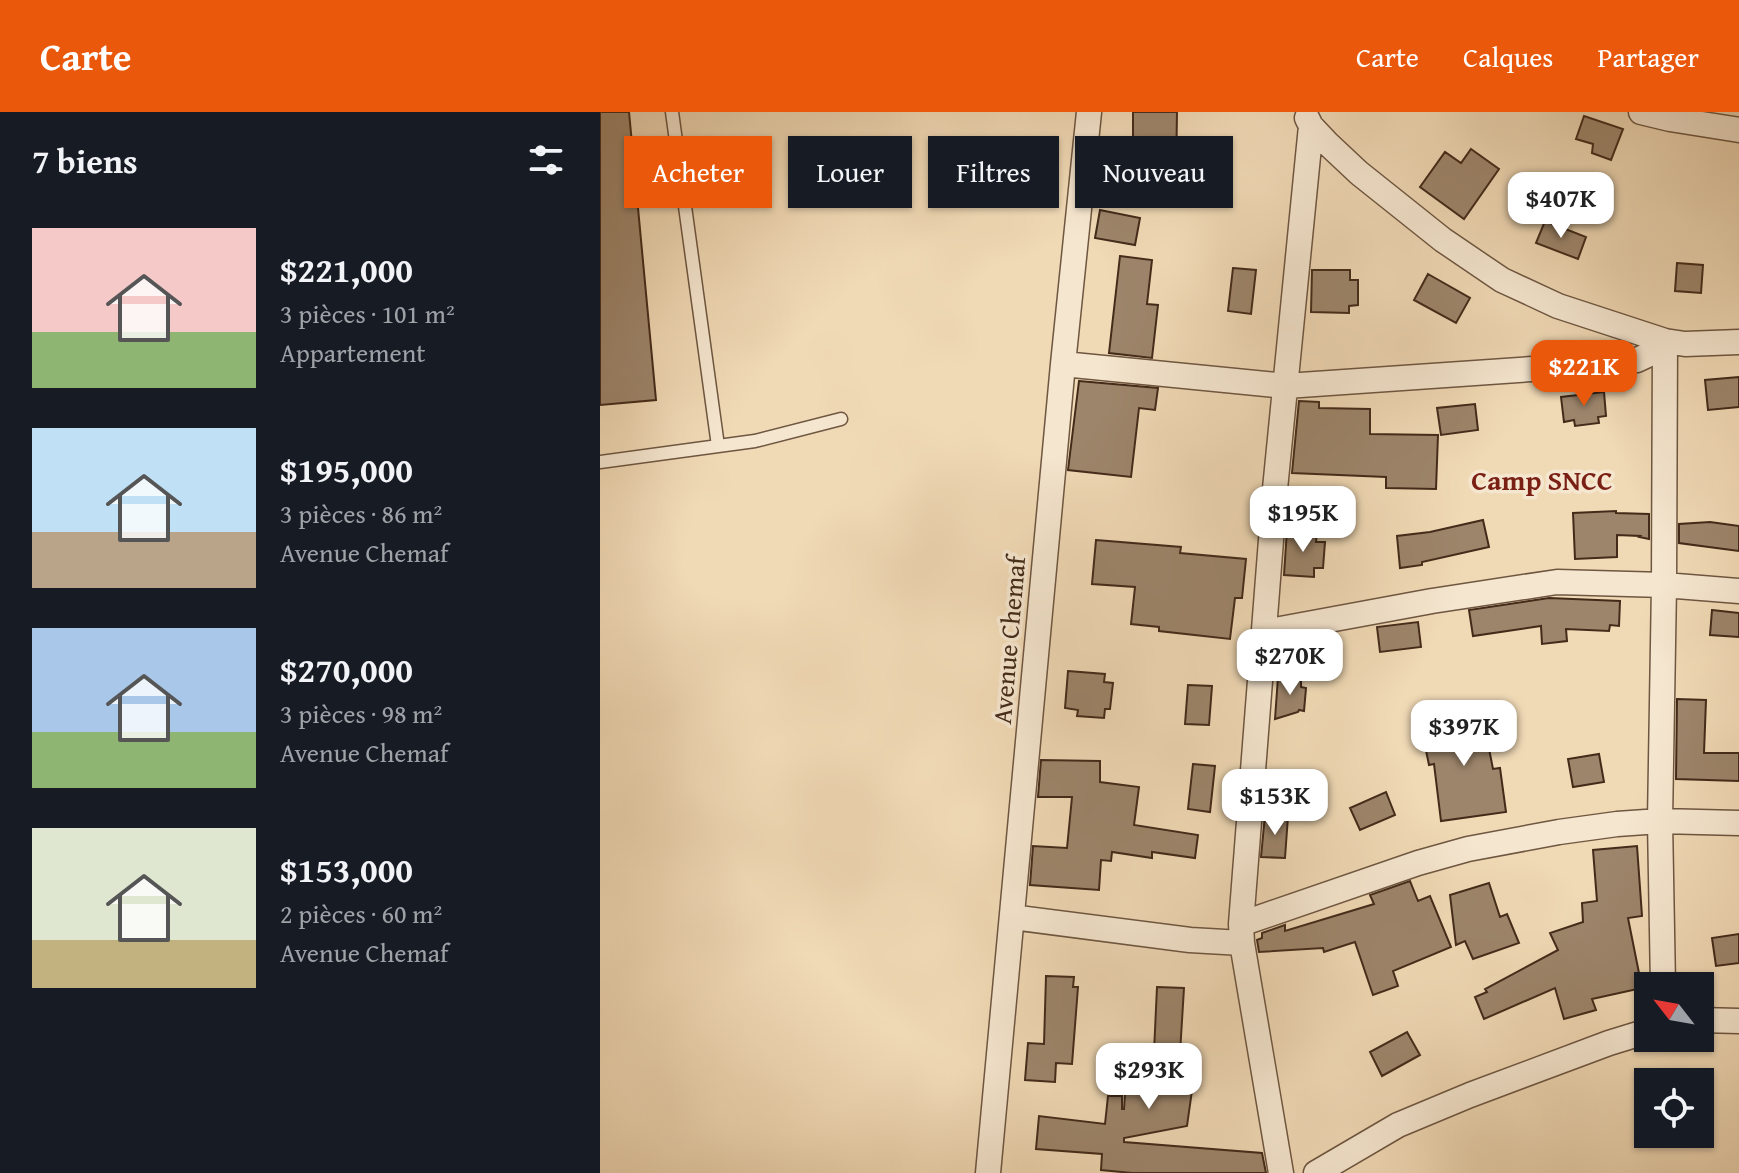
<!DOCTYPE html>
<html lang="fr">
<head>
<meta charset="utf-8">
<style>
	body { margin:0; font-family:"Gentium Book Plus",serif; background:#20242c; color:#f1f3f6; height:100vh; display:flex; flex-direction:column; font-size:30px; white-space:nowrap }
	* { box-sizing:border-box; margin:0 }
	p { font-size:26px; color:#9ea1a6 }
	.icon { flex:none; width:44px; height:44px; fill:none; stroke:currentColor; stroke-width:2; stroke-linecap:round; stroke-linejoin:round }
	.map { position:relative; flex:1; overflow:hidden }
	.drawer { display:flex; flex-direction:column; background:#171b24; width:600px }
	.drawer>* { flex:none }
	.guide { position:absolute; left:24px; top:24px; width:760px; height:72px; display:flex; gap:16px }
	.needle { width:52px; rotate:301deg }
	.tools { position:absolute; left:1034px; top:860px; display:grid; gap:16px }
	.tools a { display:grid; place-items:center; width:80px; height:80px; border-radius:0px; background:#171b24; box-shadow:0 2px 6px #0004; font-size:40px }
	.price { position:absolute; translate:-50% -68px; padding:0 18px; border-radius:16px; background:#fff; color:#222; font-size:26px; line-height:52px; filter:drop-shadow(0 2px 4px #0008) }
	.price::after { content:''; position:absolute; left:50%; top:48px; width:24px; height:18px; margin-left:-12px; background:inherit; clip-path:polygon(0 0,100% 0,50% 100%) }
	.price.selected { background:#ea580c; color:#fff }
	ul { padding:0; list-style:none }
	li { display:flex; align-items:center; gap:24px; height:200px; padding:0 32px }
	li span { display:grid; place-items:center; flex:none; width:224px; height:160px; border-radius:0px; color:#555 }
	li>.icon { margin-inline-start:auto }
	span .icon { width:96px; height:96px; fill:#fffc; stroke-width:1 }
	li b { font-size:34px }
	h2 { display:flex; justify-content:space-between; align-items:center; height:96px; padding:0 32px; font-size:34px }
	.tag { padding:0 28px; border-radius:0px; background:#171b24; box-shadow:0 2px 6px #0004; font-size:28px; line-height:72px }
	.tag.selected { background:#ea580c; color:#fff }
	header { display:flex; align-items:center; gap:48px; box-sizing:border-box; height:112px; padding:0 40px; background:#ea580c; color:#fff }
	header strong { font-size:38px }
	nav { display:flex; gap:44px; margin-inline-start:auto; font-size:28px }
	main { display:flex; flex:1; min-height:0 }
	.map>svg:first-child { display:block }
	.building { fill:#9d856b; stroke:#432b1a; stroke-width:2 }
	.lines { fill:none; stroke-linecap:round; stroke-linejoin:round }
	.service-casing { stroke:#6e5641; stroke-width:15 }
	.minor-casing { stroke:#6e5641; stroke-width:27 }
	.service { stroke:#f5e6cf; stroke-width:12 }
	.minor { stroke:#f5e6cf; stroke-width:24 }
	.labels { text-anchor:middle; stroke-width:7; stroke-linejoin:round; paint-order:stroke }
	.street-label { font-size:26px; fill:#432b1a; stroke:#f5e6cf }
	.neighbourhood-label { font-size:28px; font-weight:bold; fill:#7a1f14; stroke:#f5e6cf }
</style>
</head>
<body>
<header>
<strong>Carte</strong>
<nav><a>Carte</a><a>Calques</a><a>Partager</a></nav>
</header>
<main>
<section class="drawer">
<h2>7 biens<svg class="icon" aria-label="filters" viewBox="0 0 24 24"><path d="M4 7h16M4 17h16"/><circle cx="9" cy="7" r="2"/><circle cx="15" cy="17" r="2"/></svg></h2>
<ul>
<li><span style="background:linear-gradient(#f6c9c9 65%,#8fb573 0)"><svg class="icon" aria-label="home" viewBox="0 0 24 24"><path d="M3 11l9-7 9 7M6 9v11h12V9"/></svg></span><div><b>$221,000</b><p>3 pièces · 101 m²</p><p>Appartement</p></div></li>
<li><span style="background:linear-gradient(#bfe0f5 65%,#b9a48a 0)"><svg class="icon" aria-label="home" viewBox="0 0 24 24"><path d="M3 11l9-7 9 7M6 9v11h12V9"/></svg></span><div><b>$195,000</b><p>3 pièces · 86 m²</p><p>Avenue Chemaf</p></div></li>
<li><span style="background:linear-gradient(#a9c7e8 65%,#8fb573 0)"><svg class="icon" aria-label="home" viewBox="0 0 24 24"><path d="M3 11l9-7 9 7M6 9v11h12V9"/></svg></span><div><b>$270,000</b><p>3 pièces · 98 m²</p><p>Avenue Chemaf</p></div></li>
<li><span style="background:linear-gradient(#dfe7d0 70%,#c2b280 0)"><svg class="icon" aria-label="home" viewBox="0 0 24 24"><path d="M3 11l9-7 9 7M6 9v11h12V9"/></svg></span><div><b>$153,000</b><p>2 pièces · 60 m²</p><p>Avenue Chemaf</p></div></li>
</ul>
</section>
<div class="map">
<svg width="1139" height="1061" viewBox="0 0 1139 1061">
	<rect width="100%" height="100%" fill="#f0d9b5"/>
	<filter id="stains"><feTurbulence type="fractalNoise" baseFrequency=".0025" numOctaves="4"/><feColorMatrix values="0 0 0 0 .2 0 0 0 0 .09 0 0 0 0 .02 0 0 0 .5 -.17"/></filter>
	<radialGradient id="worn" r=".72"><stop offset=".6" stop-color="#630" stop-opacity="0"/><stop offset="1" stop-color="#630" stop-opacity=".3"/></radialGradient>
	<path class="building" d="M0 0H29L56 288 0 293Z
		M533 0H577L576 64H533Z
		M984 4 1023 17 1011 48 992 41 993 32 976 27Z
		M871 37 899 57 864 107 820 75 845 40 861 51Z
		M599 60 624 63 621 90 596 88Z
		M500 98 540 106 535 133 495 126Z
		M945 109 986 125 978 147 936 131Z
		M520 144 552 148 547 192 558 193 552 246 509 241Z
		M1077 151 1103 153 1101 181 1075 179Z
		M633 156 656 158 651 202 628 199Z
		M712 158H750V168H758V193L749 194V201L711 200Z
		M828 162 870 186 856 211 814 188Z
		M1139 265V295L1108 298 1105 268Z
		M479 269 558 276 555 298 539 296 531 365 468 358Z
		M1004 280 1006 304 998 305 999 311 975 314 974 308 964 310 961 285Z
		M699 289 719 290V296L770 297V322L838 323 836 377 786 376V365L692 361Z
		M875 292 878 318 841 323 837 296Z
		M1016 399V401L1049 402V427L1039 425 1040 424 1017 423V445L975 447 973 401Z
		M883 408 889 435 822 450V453L800 456 797 424 830 420Z
		M1110 410 1139 414V439L1079 431V412Z
		M687 418 717 420 716 430H725L723 456H714V465L684 463Z
		M496 428 581 435 580 441 646 447 642 486H635L630 527 559 519V515L531 512 535 475 492 472Z
		M949 486 1020 489 1019 514 1010 513 1009 519 966 517 967 529 942 532 941 514 873 524 869 498Z
		M1112 498 1139 501V525L1110 523Z
		M818 510 821 535 780 540 777 515Z
		M468 559 505 562 504 570 513 571 510 597H505L504 606 477 604 478 598 465 596Z
		M678 565 701 566V575L706 576 704 599 699 598 698 600 675 607Z
		M588 573 612 574 609 613 585 612Z
		M1077 587 1106 588 1104 641H1139V669L1076 667Z
		M882 601 893 657 900 656 906 700 841 709 834 652 829 653 821 614Z
		M999 642 1004 670 973 675 968 647Z
		M441 648 500 649V670L539 675 534 713 598 723 595 746 552 740V746L512 740 511 749 501 748 499 778 430 773 433 734 467 736 472 685H438Z
		M593 652 615 654 610 700 588 697Z
		M786 680 795 703 760 718 750 696Z
		M665 703 688 704 685 746 661 745Z
		M1037 734 1042 804 1028 806 1042 876 992 887 996 898 964 907 955 876 884 907 875 885 887 880 885 877 958 838 950 821 983 810 982 791 997 789 993 738Z
		M810 769 818 789 830 784 851 835 793 859 798 874 773 883 755 830 724 840 723 836 659 840 657 828 662 826V821L685 813V819L774 792 770 783Z
		M889 771 900 805 907 802 919 831 873 847 865 829 856 833 850 783Z
		M1139 822V851L1116 854 1112 826Z
		M446 864 474 865 473 875H478L472 952 456 951 455 970 425 968 428 931 444 932Z
		M557 875 584 876 580 941 597 943 587 1014 524 1026V1030L662 1041 666 1061H532L501 1058 502 1042 436 1037 439 1004 505 1012 508 984H522V997H524L528 938 554 940Z
		M807 920 820 943 782 964 770 940Z"/>
	<g class="lines">
		<g class="service-casing">
			<path id="service" d="M72 0 118 334
				M0 350 155 329 241 307"/>
		</g>
		<g class="minor-casing">
			<path id="minor" d="M1041 0 1070 7 1139 18
				M707 6 711 14 727 31 759 61 843 128 902 168 958 194 1065 229 1085 232 1139 230
				M463 252 686 274 976 254 1037 248 1052 241 1065 229
				M664 520 832 489 957 470 1064 473 1139 479
				M412 805 590 828 642 831
				M641 812 818 751 868 737 959 720 1017 712 1060 709 1139 711
				M1063 874 1060 709 1064 473 1065 229
				M1100 908 1139 909
				M388 1061 463 252 489 0
				M681 1061 642 831 641 812 675 377 711 14
				M716 1061 798 1013 870 983 1009 931 1048 919"/>
		</g>
		<use href="#service" class="service"/>
		<use href="#minor" class="minor"/>
	</g>
	<g class="labels">
		<g class="street-label">
			<text transform="translate(409 528) rotate(-85)" y="9">Avenue Chemaf</text>
		</g>
		<g class="neighbourhood-label">
			<text x="942" y="378">Camp SNCC</text>
		</g>
	</g>
	<rect width="100%" height="100%" filter="url(#stains)"/>
	<rect width="100%" height="100%" fill="url(#worn)"/>
</svg>
<div class="tools">
<a><svg class="needle" viewBox="-14 -14 28 28"><path d="M0-13l5 13h-10z" fill="#e53935"/><path d="M0 13l5-13h-10z" fill="#9ea1a6"/></svg></a>
<a><svg class="icon" aria-label="locate" viewBox="0 0 24 24"><circle cx="12" cy="12" r="6"/><path d="M12 2v4M12 18v4M2 12h4M18 12h4"/></svg></a>
</div>
<b class="price" style="left:961px;top:128px">$407K</b>
<b class="price selected" style="left:984px;top:296px">$221K</b>
<b class="price" style="left:703px;top:442px">$195K</b>
<b class="price" style="left:690px;top:585px">$270K</b>
<b class="price" style="left:864px;top:656px">$397K</b>
<b class="price" style="left:675px;top:725px">$153K</b>
<b class="price" style="left:549px;top:999px">$293K</b>
<div class="guide">
<a class="tag selected">Acheter</a>
<a class="tag">Louer</a>
<a class="tag">Filtres</a>
<a class="tag">Nouveau</a>
</div>
</div>
</main>
</body>
</html>
